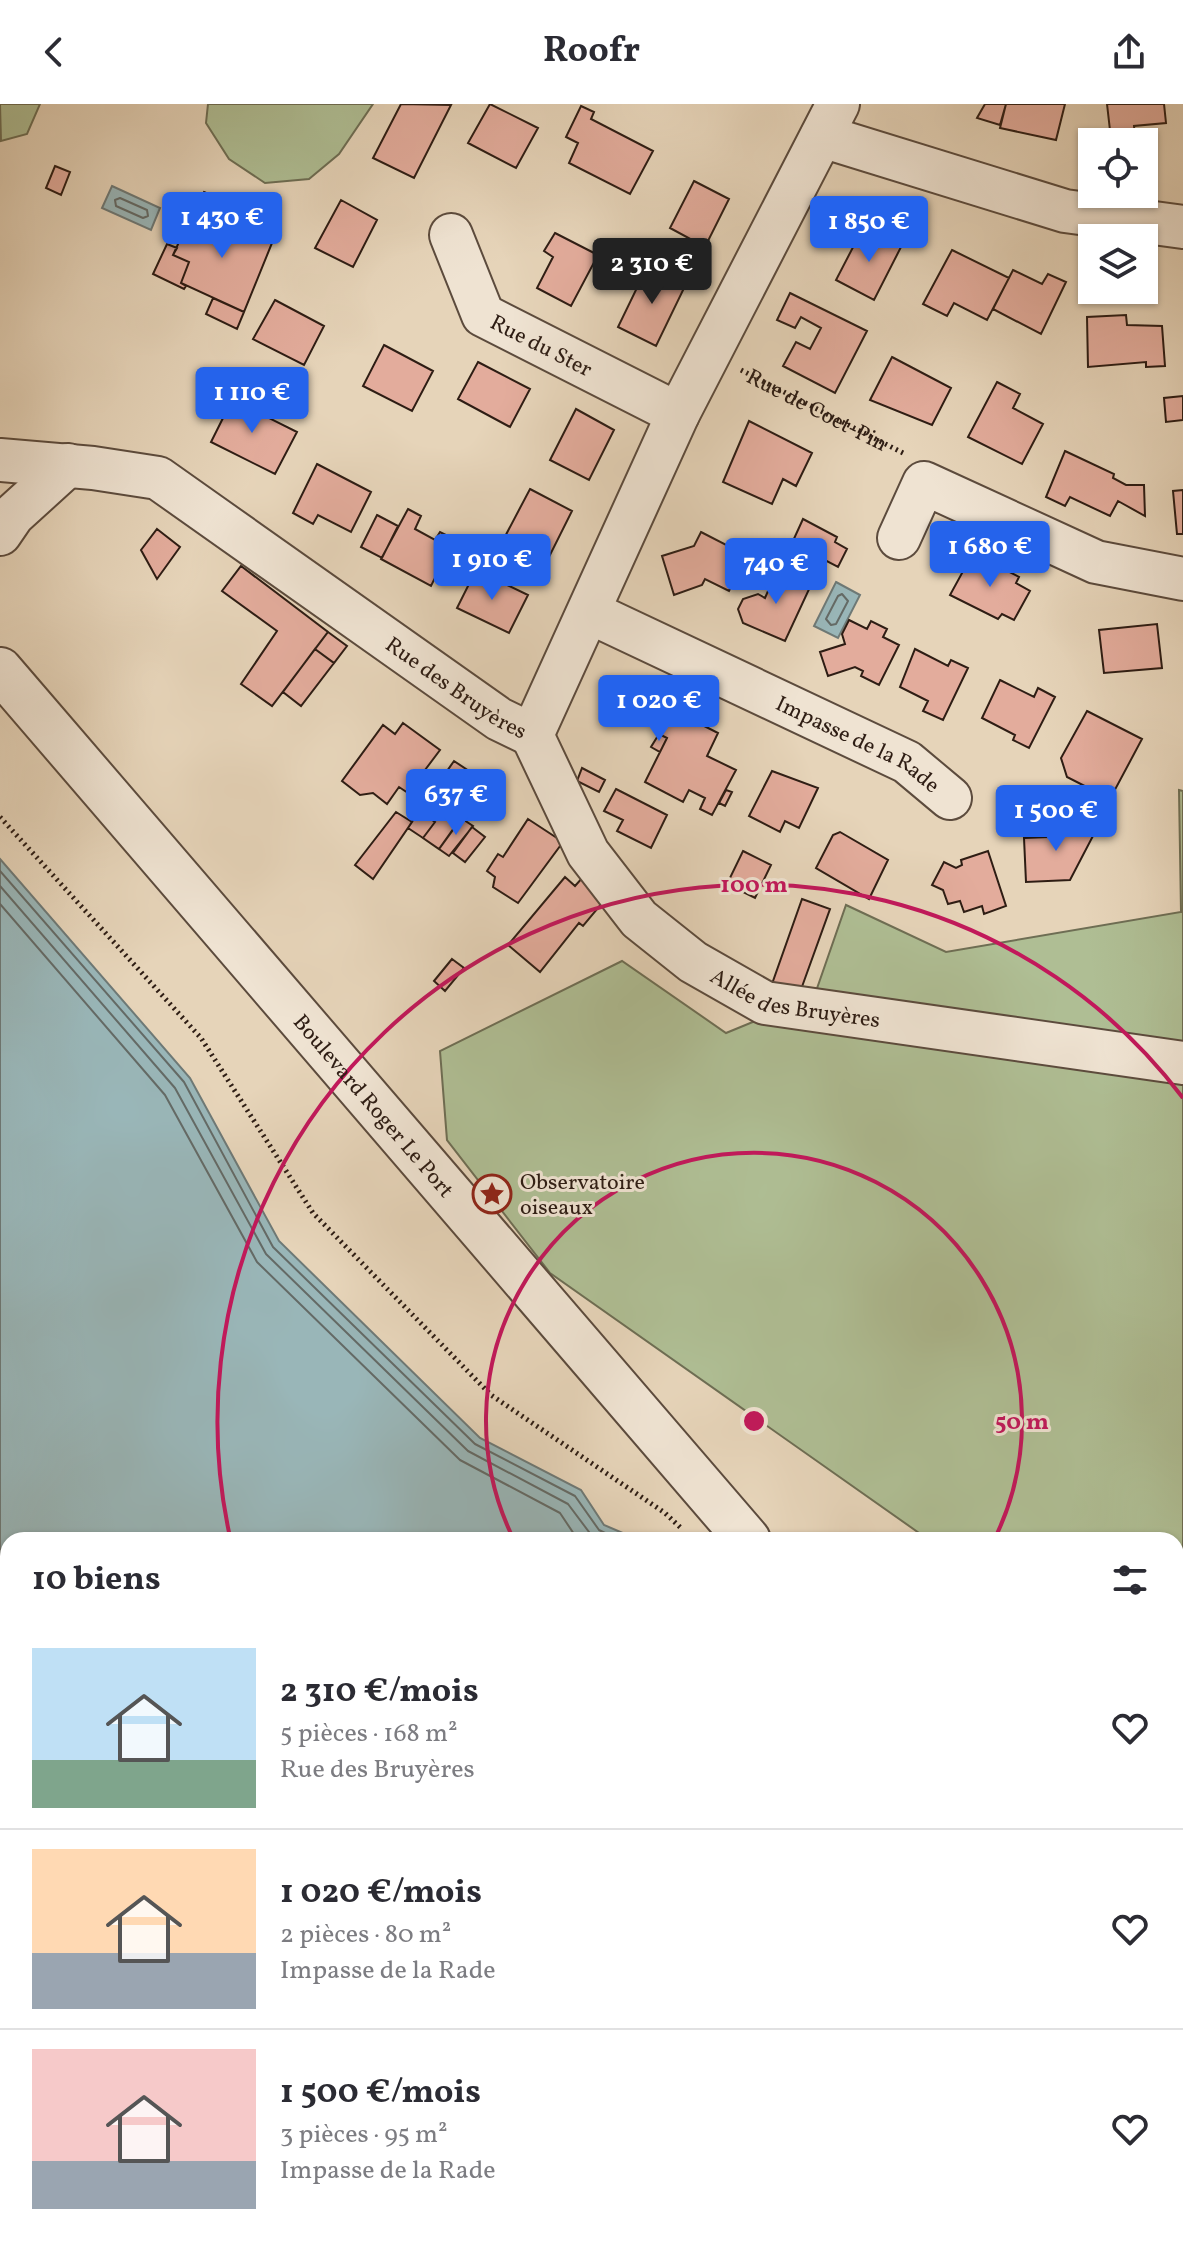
<!DOCTYPE html>
<html lang="fr">
<head>
<meta charset="utf-8">
<style>
	body { margin:0; font-family:Vollkorn,serif; background:#f7f7f7; color:#2b2b33; height:100vh; display:flex; flex-direction:column; font-size:30px; white-space:nowrap }
	* { box-sizing:border-box; margin:0 }
	p { font-size:26px; color:#7c7c81 }
	.icon { flex:none; width:44px; height:44px; fill:none; stroke:currentColor; stroke-width:2; stroke-linecap:round; stroke-linejoin:round }
	.map { position:relative; flex:1; overflow:hidden }
	.drawer { position:absolute; left:0px; top:1428px; width:1184px; height:714px; display:flex; flex-direction:column; background:#fff; border-radius:24px 24px 0 0; box-shadow:0 2px 6px #0004 }
	.drawer>* { flex:none }
	.buttons { position:absolute; left:1078px; top:24px; display:grid; gap:16px }
	.buttons a { display:grid; place-items:center; width:80px; height:80px; border-radius:0px; background:#fff; box-shadow:0 2px 6px #0004; font-size:40px }
	.price { position:absolute; translate:-50% -68px; padding:0 18px; border-radius:8px; background:#2563eb; color:#fff; font-size:26px; line-height:52px; filter:drop-shadow(0 2px 4px #0008) }
	.price::after { content:''; position:absolute; left:50%; top:48px; width:24px; height:18px; margin-left:-12px; background:inherit; clip-path:polygon(0 0,100% 0,50% 100%) }
	.price.active { background:#222; color:#fff }
	ul { padding:0; list-style:none }
	li { display:flex; align-items:center; gap:24px; height:200px; padding:0 32px }
	li+li { border-top:2px solid #e1e1e2 }
	li span { display:grid; place-items:center; flex:none; width:224px; height:160px; border-radius:0px; color:#555 }
	li>.icon { margin-inline-start:auto }
	span .icon { width:96px; height:96px; fill:#fffc; stroke-width:1 }
	li b { font-size:34px }
	h2 { display:flex; justify-content:space-between; align-items:center; height:96px; padding:0 32px; font-size:34px }
	header { display:flex; justify-content:space-between; align-items:center; height:104px; padding:0 32px; background:#fff; font-size:36px; font-weight:700 }
	.map>svg:first-child { display:block }
	.green { fill:#afbe94; stroke:#6e6e54; stroke-width:2 }
	.water { fill:#99b6b8; stroke:#6e7976; stroke-width:2 }
	.lines { fill:none; stroke-linecap:round; stroke-linejoin:round }
	.shore { stroke:#646a66; stroke-width:2 }
	.building { fill:#e3ac9c; stroke:#2e1d14; stroke-width:2 }
	.minor-casing { stroke:#5c4b3d; stroke-width:46 }
	.tertiary-casing { stroke:#5c4b3d; stroke-width:48 }
	.path { stroke:#2e1d14; stroke-width:5; stroke-dasharray:2 4; stroke-linecap:butt }
	.minor { stroke:#efe3d2; stroke-width:42 }
	.tertiary { stroke:#efe3d2; stroke-width:44 }
	.ring { fill:none; stroke:#c2185b; stroke-width:4 }
	.labels { text-anchor:middle; stroke-width:6; stroke-linejoin:round; paint-order:stroke }
	.street-label { font-size:22px; fill:#2e1d14; stroke:#efe3d2 }
	.poi-label { font-size:22px; fill:#2e1d14; stroke:#efe3d2; text-anchor:start }
	.centre { fill:#c2185b; stroke:#efe3d2; stroke-width:4 }
	.ring-label { font-size:24px; text-anchor:middle; font-weight:bold; fill:#c2185b; stroke:#efe3d2; stroke-width:6; stroke-linejoin:round; paint-order:stroke }
</style>
</head>
<body>
<header><svg class="icon" aria-label="back" viewBox="0 0 24 24"><path d="M15 5l-7 7 7 7"/></svg>Roofr<svg class="icon" aria-label="share" viewBox="0 0 24 24"><path d="M12 15V3M7 8l5-5 5 5M5 13v7h14v-7"/></svg></header>
<div class="map">
<svg width="1183" height="2141" viewBox="0 0 1183 2141">
	<rect width="100%" height="100%" fill="#e6d4b9"/>
	<filter id="stains"><feTurbulence type="fractalNoise" baseFrequency=".0025" numOctaves="4"/><feColorMatrix values="0 0 0 0 .2 0 0 0 0 .09 0 0 0 0 .02 0 0 0 .5 -.17"/></filter>
	<radialGradient id="worn" r=".72"><stop offset=".6" stop-color="#630" stop-opacity="0"/><stop offset="1" stop-color="#630" stop-opacity=".3"/></radialGradient>
	<path class="green" d="M0 0H40L27 30 1 37Z
		M208 0H373L339 50 309 75 265 79 229 55 206 19Z
		M1179 686 1183 687V1620H1176V1436H929L550 1169 447 1036 440 947 622 857 726 929 814 893 846 801 946 848 1181 808Z"/>
	<path class="water" d="M112 82 160 104 151 126 102 104Z
		M836 478 860 491 838 534 814 522Z
		M0 755 190 974 279 1137 480 1334 581 1386 604 1421 639 1436H8V2134H1176V1779L1183 1781V2141H0Z"/>
	<g class="lines">
		<path class="shore" d="M120 94 147 106 148 112 143 114 116 102 115 96Z
			M842 490 848 497 836 520 831 521 826 515 838 492Z
			M0 767 184 978 273 1143 475 1340 575 1392 599 1426 619 1436
			M0 782 175 984 266 1150 468 1347 568 1400 595 1436
			M0 800 165 991 257 1158 460 1356 560 1409 578 1436"/>
	</g>
	<path class="building" d="M401 0 451 1 414 74 373 54Z
		M490 0 538 24 516 64 468 39Z
		M985 0H1006L1000 21 977 14Z
		M1006 0H1065L1056 36 1000 24Z
		M1107 0H1164L1166 19 1134 22 1135 32 1111 35Z
		M581 2 594 8 591 15 653 47 630 90 569 59 578 39 566 33Z
		M55 62 70 68 61 91 46 84Z
		M694 77 729 95 705 143 670 124Z
		M204 88 226 98 213 112 196 104Z
		M341 96 377 116 353 163 315 144Z
		M226 98 238 104 232 121 213 112Z
		M883 100 913 113 907 127 877 115Z
		M196 104 213 112 207 119 191 112Z
		M191 112 207 119 213 112 272 139 244 208 181 179 189 158 173 151Z
		M863 124 901 143 874 196 836 176Z
		M555 129 598 151 571 202 537 184 553 153 544 147Z
		M167 140 177 144 173 151 189 158 181 179 186 182 184 185 153 170Z
		M952 146 1009 174 987 216 954 199 947 212 923 200Z
		M648 161 686 180 656 242 618 223Z
		M1013 166 1042 180 1048 170 1066 178 1041 230 993 205Z
		M790 189 867 227 835 289 783 262 796 238 810 245 821 224 801 213 795 224 777 216Z
		M213 194 244 208 237 225 206 210Z
		M275 196 324 222 304 261 253 235Z
		M1126 211 1127 221 1162 222 1165 262 1146 263V258L1088 263 1087 213Z
		M384 241 433 267 412 307 363 282Z
		M892 253 951 284 932 321 870 296Z
		M478 258 530 285 510 323 458 295Z
		M997 278 1020 290 1013 304 1043 320 1022 360 968 333Z
		M221 290 297 328 275 370 211 338 225 310 214 303Z
		M1183 292V316L1166 318 1164 294Z
		M576 305 614 326 589 376 550 356Z
		M749 317 812 349 796 382 783 375 772 400 723 378Z
		M1065 347 1114 370 1113 374 1126 381H1144L1145 412 1118 397 1110 412 1070 393 1065 402 1046 393Z
		M317 360 371 388 351 428 318 411 313 420 293 409Z
		M530 385 572 407 543 465 500 442Z
		M1183 386V430H1177L1173 387Z
		M408 405 421 412 415 425 435 436 440 428 454 435 431 482 381 455Z
		M377 411 398 422 382 454 361 443Z
		M803 415 837 433 835 438 847 445 838 463 792 439Z
		M157 425 180 443 157 475 141 446Z
		M701 428 728 442 730 438 749 448 729 487 705 475 702 481 674 491 662 452 694 442Z
		M973 449 1019 473 1016 479 1030 487 1014 516 1002 510 998 515 950 491Z
		M241 462 328 528 272 602 241 580 277 527 222 487Z
		M778 464 811 481 785 537 743 519 738 505 743 495 758 490 765 494Z
		M476 466 528 491 509 529 457 504Z
		M849 516 867 525 871 517 887 525 883 533 899 541 879 581 861 572 863 567 855 563 828 572 820 548 845 540 842 530Z
		M1157 520 1162 564 1104 569 1099 526Z
		M328 528 347 542 334 559 315 545Z
		M315 545 334 559 301 602 283 588Z
		M915 545 948 562 951 556 968 564 943 616 923 607 928 597 900 583Z
		M1000 576 1034 593 1038 584 1055 593 1029 644 1013 636 1015 631 982 614Z
		M671 605 718 629 707 652 736 666 712 711 700 705 705 694 689 686 683 698 645 678 667 634 659 630Z
		M1087 607 1142 635 1110 695 1067 673 1061 654Z
		M403 619 440 646 419 674 423 677 418 684 414 681 408 689 399 683 387 700 373 689 360 691 342 677 383 621 395 630Z
		M659 630 667 634 660 648 651 643Z
		M454 657 487 679 439 745 423 734 435 718 419 707Z
		M582 664 605 676 599 688 577 677Z
		M772 667 818 684 799 724 785 717 780 728 749 712Z
		M616 685 667 711 651 744 617 727 623 716 604 707Z
		M726 686 732 688 725 702 719 699Z
		M419 707 435 718 423 734 408 724Z
		M396 708 412 718 373 775 355 761Z
		M1058 712 1094 730 1070 776 1026 778 1024 734 1048 733Z
		M461 714 473 722 449 752 439 745Z
		M528 715 563 738 518 799 493 783 495 773 487 767 498 750 503 753Z
		M472 723 485 733 465 758 453 749Z
		M840 728 888 756 869 795 816 764 833 731Z
		M743 747 771 761 755 794 727 780Z
		M988 747 1006 802 984 810 982 802 964 808 960 797 948 800 943 786 932 781 944 758 956 764 962 761 961 756Z
		M565 773 575 782 583 773 603 798 583 822 579 819 540 868 508 841Z
		M802 795 830 805 799 891 772 880Z
		M452 855 464 864 445 887 434 877Z"/>
	<g class="lines">
		<g class="minor-casing">
			<g id="minor">
				<path d="M822 32 1065 107 1183 123"/>
				<path id="s2" d="M451 131 483 211 678 310"/>
				<path id="s3" d="M0 356 93 364 158 374 499 615 532 631 678 310 838 0"/>
				<path d="M0 430 13 411 68 361"/>
				<path d="M899 434 924 379 1096 458 1183 475"/>
				<path id="s4" d="M589 508 907 658 950 694"/>
				<path id="s5" d="M532 631 588 749 639 815 693 858 765 899 1183 959"/>
			</g>
		</g>
		<g class="tertiary-casing">
			<g id="tertiary">
				<path id="s6" d="M0 566 748 1436"/>
				<path d="M1176 1673 1183 1674"/>
			</g>
		</g>
		<g class="path">
			<path id="s1" d="M741 266 903 349"/>
			<path d="M0 713 201 934 313 1109 491 1291 665 1409 682 1425"/>
			<path d="M1176 1732 1183 1733"/>
		</g>
		<use href="#minor" class="minor"/>
		<use href="#tertiary" class="tertiary"/>
	</g>
	<g class="ring">
		<path d="M513 1434A268 268 0 1 1 995 1434"/>
		<path d="M230 1433A537 537 0 0 1 1183 994"/>
	</g>
	<defs>
		<g id="sight-ring" transform="scale(2)"><circle r="9.5" fill="#efe3d2" stroke="#8f2418" stroke-width="1.5"/><path d="M0-6L1.8-2.2L6-1.7L2.9 1.2L3.7 5.4L0 3.3L-3.7 5.4L-2.9 1.2L-6-1.7L-1.8-2.2Z" fill="#8f2418"/></g>
	</defs>
	<g fill-rule="evenodd">
		<use href="#sight-ring" x="492" y="1090"/>
	</g>
	<g class="labels">
		<g class="street-label">
			<text dy="8" stroke="none"><textPath href="#s2" startOffset="152">Rue du Ster</textPath></text>
			<text dy="8" stroke="none"><textPath href="#s1" startOffset="86">Rue de Coet-Pin</textPath></text>
			<text dy="8" stroke="none"><textPath href="#s3" startOffset="524">Rue des Bruyères</textPath></text>
			<text dy="8" stroke="none"><textPath href="#s4" startOffset="300">Impasse de la Rade</textPath></text>
			<text dy="8" stroke="none"><textPath href="#s5" startOffset="394">Allée des Bruyères</textPath></text>
			<text dy="8" stroke="none"><textPath href="#s6" startOffset="574">Boulevard Roger Le Port</textPath></text>
		</g>
		<g class="poi-label">
			<text x="520" y="1085">Observatoire<tspan x="520" dy="25">oiseaux</tspan></text>
		</g>
	</g>
	<circle cx="754" cy="1317" r="12" class="centre"/>
	<g class="ring-label">
		<text x="754" y="788">100 m</text>
		<text x="1022" y="1325">50 m</text>
	</g>
	<rect width="100%" height="100%" filter="url(#stains)"/>
	<rect width="100%" height="100%" fill="url(#worn)"/>
</svg>
<div class="buttons">
<a><svg class="icon" aria-label="locate" viewBox="0 0 24 24"><circle cx="12" cy="12" r="6"/><path d="M12 2v4M12 18v4M2 12h4M18 12h4"/></svg></a>
<a><svg class="icon" aria-label="layers" viewBox="0 0 24 24"><path d="M12 4l9 5-9 5-9-5zM3 14l9 5 9-5"/></svg></a>
</div>
<b class="price" style="left:222px;top:156px">1 430 €</b>
<b class="price" style="left:869px;top:160px">1 850 €</b>
<b class="price active" style="left:652px;top:202px">2 310 €</b>
<b class="price" style="left:252px;top:331px">1 110 €</b>
<b class="price" style="left:990px;top:485px">1 680 €</b>
<b class="price" style="left:492px;top:498px">1 910 €</b>
<b class="price" style="left:776px;top:502px">740 €</b>
<b class="price" style="left:659px;top:639px">1 020 €</b>
<b class="price" style="left:456px;top:733px">637 €</b>
<b class="price" style="left:1056px;top:749px">1 500 €</b>
<section class="drawer">
<h2>10 biens<svg class="icon" aria-label="filters" viewBox="0 0 24 24"><path d="M4 7h16M4 17h16"/><circle cx="9" cy="7" r="2"/><circle cx="15" cy="17" r="2"/></svg></h2>
<ul>
<li><span style="background:linear-gradient(#bfe0f5 70%,#7fa58c 0)"><svg class="icon" aria-label="home" viewBox="0 0 24 24"><path d="M3 11l9-7 9 7M6 9v11h12V9"/></svg></span><div><b>2 310 €/mois</b><p>5 pièces · 168 m²</p><p>Rue des Bruyères</p></div><svg class="icon" aria-label="heart" viewBox="0 0 24 24"><path d="M12 20l-8-8c-3-5 5-10 8-4 3-6 11-1 8 4z"/></svg></li>
<li><span style="background:linear-gradient(#ffd9b3 65%,#9aa5b1 0)"><svg class="icon" aria-label="home" viewBox="0 0 24 24"><path d="M3 11l9-7 9 7M6 9v11h12V9"/></svg></span><div><b>1 020 €/mois</b><p>2 pièces · 80 m²</p><p>Impasse de la Rade</p></div><svg class="icon" aria-label="heart" viewBox="0 0 24 24"><path d="M12 20l-8-8c-3-5 5-10 8-4 3-6 11-1 8 4z"/></svg></li>
<li><span style="background:linear-gradient(#f6c9c9 70%,#9aa5b1 0)"><svg class="icon" aria-label="home" viewBox="0 0 24 24"><path d="M3 11l9-7 9 7M6 9v11h12V9"/></svg></span><div><b>1 500 €/mois</b><p>3 pièces · 95 m²</p><p>Impasse de la Rade</p></div><svg class="icon" aria-label="heart" viewBox="0 0 24 24"><path d="M12 20l-8-8c-3-5 5-10 8-4 3-6 11-1 8 4z"/></svg></li>
</ul>
</section>
</div>
</body>
</html>
